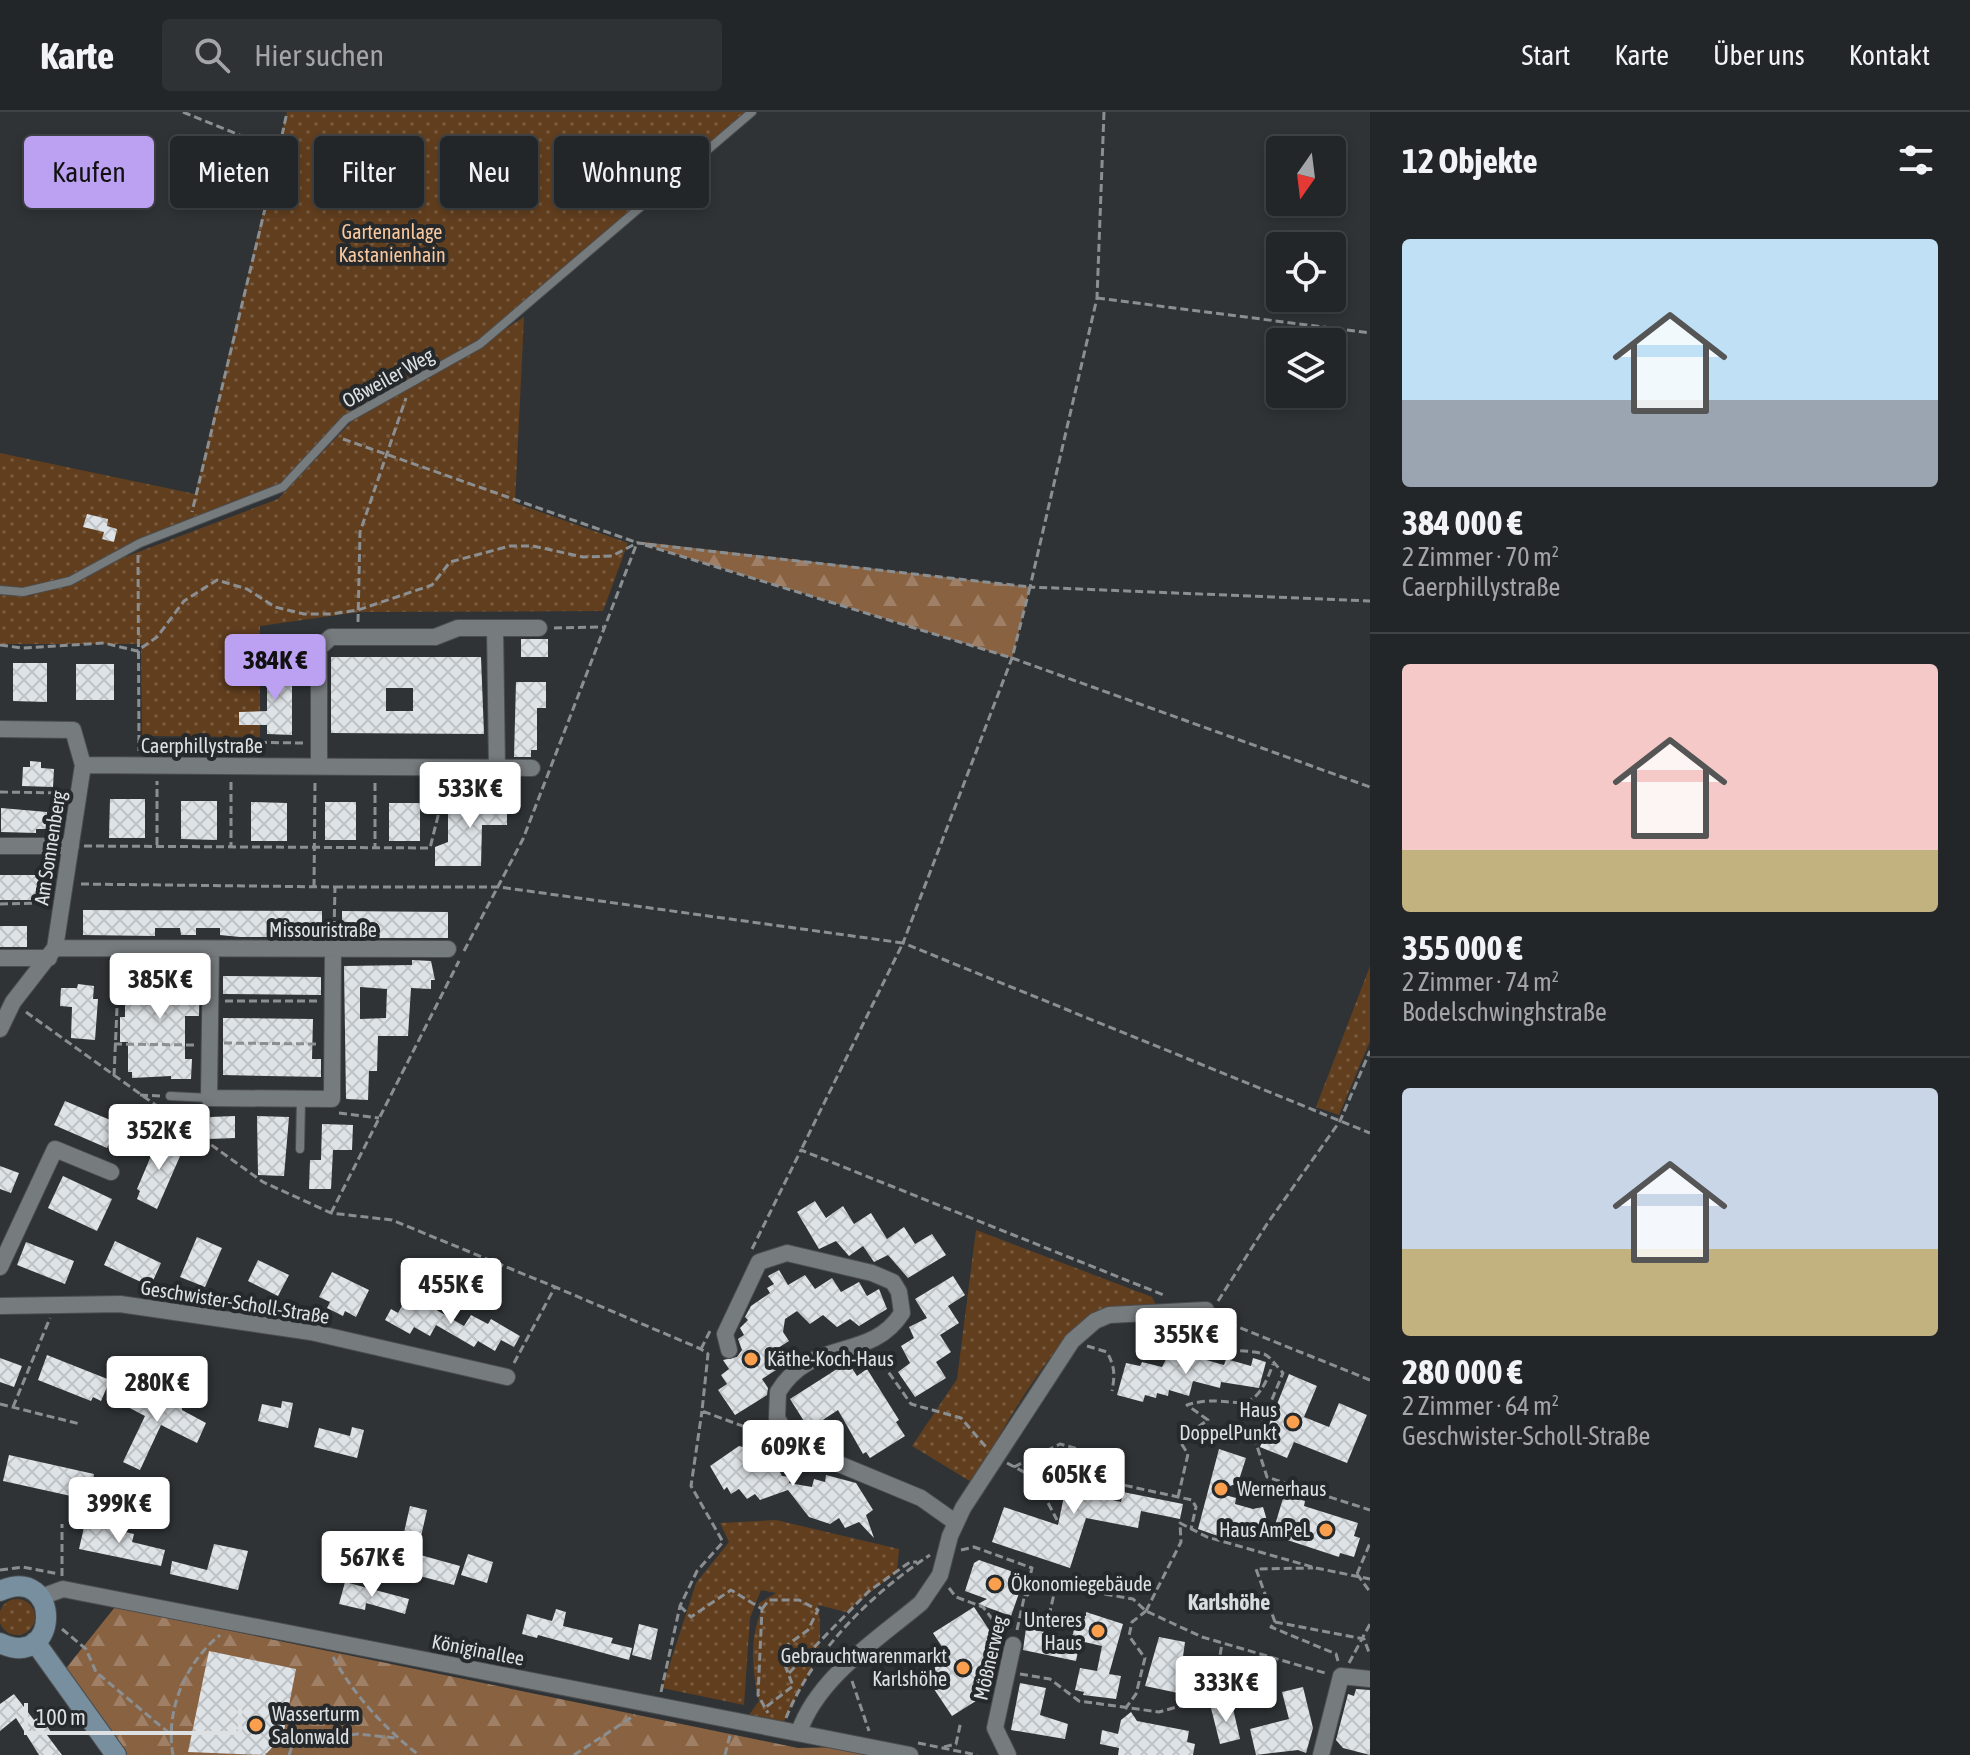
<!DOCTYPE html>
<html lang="de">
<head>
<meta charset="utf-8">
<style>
	body { margin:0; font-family:"Asap Condensed",sans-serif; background:#2f3234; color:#f1f3f6; height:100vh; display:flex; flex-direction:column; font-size:30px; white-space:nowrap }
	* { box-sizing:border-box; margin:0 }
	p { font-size:26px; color:#a3a5a8 }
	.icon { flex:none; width:44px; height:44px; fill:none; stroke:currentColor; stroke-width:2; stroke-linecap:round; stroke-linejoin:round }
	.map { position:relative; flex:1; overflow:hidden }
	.panel { display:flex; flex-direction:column; background:#232628; width:600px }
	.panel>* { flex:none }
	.guide { position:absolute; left:24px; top:24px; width:760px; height:72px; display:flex; gap:16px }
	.needle { width:52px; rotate:194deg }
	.tools { position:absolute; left:1266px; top:24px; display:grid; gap:16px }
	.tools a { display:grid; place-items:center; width:80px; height:80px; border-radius:8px; background:#232628; box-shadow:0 4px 12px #0003,0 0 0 2px #404345; font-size:40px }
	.scale { position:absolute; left:24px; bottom:20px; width:218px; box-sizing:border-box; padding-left:8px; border:4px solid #dee1e3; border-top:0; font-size:22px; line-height:28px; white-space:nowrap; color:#dee1e3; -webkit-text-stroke:6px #25292b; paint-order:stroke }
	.price { position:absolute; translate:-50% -68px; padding:0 18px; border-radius:8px; background:#fff; color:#222; font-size:26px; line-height:52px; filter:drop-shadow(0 2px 4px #0008) }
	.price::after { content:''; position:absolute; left:50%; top:48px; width:24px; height:18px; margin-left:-12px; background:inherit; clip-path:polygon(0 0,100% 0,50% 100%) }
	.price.on { background:#bca0f2; color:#111 }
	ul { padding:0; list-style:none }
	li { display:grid; align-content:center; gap:16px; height:424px; padding:0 32px }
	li+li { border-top:2px solid #404345 }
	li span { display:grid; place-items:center; height:248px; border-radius:8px; color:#555 }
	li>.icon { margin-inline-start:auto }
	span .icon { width:144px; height:144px; fill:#fffc; stroke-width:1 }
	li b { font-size:34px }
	h2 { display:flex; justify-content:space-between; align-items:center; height:96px; padding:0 32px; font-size:34px }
	.tag { padding:0 28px; border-radius:8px; background:#232628; box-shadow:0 4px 12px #0003,0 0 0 2px #404345; font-size:28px; line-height:72px }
	.tag.on { background:#bca0f2; color:#111 }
	header { display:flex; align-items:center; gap:48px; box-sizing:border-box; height:112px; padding:0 40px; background:#232628; border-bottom:2px solid #404345 }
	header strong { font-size:38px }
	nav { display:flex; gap:44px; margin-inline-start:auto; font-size:28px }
	.search { width:560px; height:72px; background:#2f3234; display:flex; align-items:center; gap:20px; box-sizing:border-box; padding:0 28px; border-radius:8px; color:#a3a5a8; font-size:30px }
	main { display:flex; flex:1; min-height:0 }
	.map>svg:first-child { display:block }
	.green { fill:url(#green-dots) }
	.forest { fill:url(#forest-firs) }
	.building { fill:url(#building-cross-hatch); fill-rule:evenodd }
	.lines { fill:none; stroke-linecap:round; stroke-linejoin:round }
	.lane-casing { stroke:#4b4e50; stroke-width:10 }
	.street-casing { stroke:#4b4e50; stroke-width:18 }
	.secondary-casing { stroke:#4b4e50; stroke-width:22 }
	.path { stroke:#8b8f91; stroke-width:3; stroke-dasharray:8 4; stroke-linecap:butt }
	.lane { stroke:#767b7e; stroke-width:8 }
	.street { stroke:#767b7e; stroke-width:16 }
	.secondary { stroke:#778f9e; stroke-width:20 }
	.poi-dot { fill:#f99f4d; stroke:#25292b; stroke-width:3 }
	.labels { text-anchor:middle; stroke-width:8; stroke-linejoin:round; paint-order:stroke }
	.park-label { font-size:20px; fill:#fac89f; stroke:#25292b }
	.street-label { font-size:20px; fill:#dee1e3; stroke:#25292b }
	.poi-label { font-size:20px; fill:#dee1e3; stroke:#25292b; text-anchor:start }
	.neighbourhood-label { font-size:22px; font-weight:bold; fill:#d7dcdf; stroke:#25292b }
</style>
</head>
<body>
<header>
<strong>Karte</strong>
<div class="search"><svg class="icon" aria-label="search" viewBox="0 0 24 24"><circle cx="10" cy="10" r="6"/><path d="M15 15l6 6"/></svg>Hier suchen</div>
<nav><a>Start</a><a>Karte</a><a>Über uns</a><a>Kontakt</a></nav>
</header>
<main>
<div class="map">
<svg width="1370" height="1643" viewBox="0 0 1370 1643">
	<defs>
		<pattern id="green-dots" width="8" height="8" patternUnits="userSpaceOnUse" patternTransform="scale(2)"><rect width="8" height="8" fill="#613e1e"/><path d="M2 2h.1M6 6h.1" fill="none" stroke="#775a3f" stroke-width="1.8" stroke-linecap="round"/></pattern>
		<pattern id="forest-firs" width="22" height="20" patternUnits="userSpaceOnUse" patternTransform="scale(2)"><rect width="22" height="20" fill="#896242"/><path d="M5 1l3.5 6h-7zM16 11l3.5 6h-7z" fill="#9f8066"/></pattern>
		<pattern id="building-cross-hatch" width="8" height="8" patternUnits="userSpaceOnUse" patternTransform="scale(2)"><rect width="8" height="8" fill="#dee3e7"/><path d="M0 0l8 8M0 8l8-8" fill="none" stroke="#bfc3c6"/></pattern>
	</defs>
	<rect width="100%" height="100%" fill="#2f3335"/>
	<path class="green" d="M287 0H752L488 228 524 205 515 391 628 431 603 499 359 500 260 514V625L142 624 141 532H0V483L29 484 77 470 112 450 278 387 352 309C321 322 309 360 281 376 253 391 218 398 189 411 128 437 68 485 0 478V341L195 382Z
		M1370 854V929L1339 1003 1316 995Z
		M976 1118 1152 1185 1157 1195C1139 1196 1118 1195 1101 1200 1060 1211 994 1332 973 1371L912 1334 957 1267Z
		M776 1408 899 1437 897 1459 846 1500 818 1493C827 1554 805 1559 784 1610L749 1603 759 1589C752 1558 749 1527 762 1497L758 1492 776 1481 761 1478 750 1506 744 1593 662 1576 696 1471 729 1430 720 1411Z
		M-1 1505a18 18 0 1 1 36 0a18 18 0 1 1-36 0Z"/>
	<path class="forest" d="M634 429 1030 475 1012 546Z
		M115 1495 798 1636 849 1635 892 1643H126L63 1560Z"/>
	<path class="building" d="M87 402 108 407 107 414 117 417 114 430 102 427 104 420 83 415Z
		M521 527H548V545H521Z
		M331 545H481L484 622 331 621ZM386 576H413V599H386Z
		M13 551H47V590L13 589Z
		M267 551H292V623L267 622V613H239V600L267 599Z
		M76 552H114V588H76Z
		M516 570H546V596H537V638H531V645H514Z
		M30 649 41 650V656L54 657 53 675 22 674 23 655H30Z
		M485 683H507V713H482L481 754H435V735L448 730V689H485Z
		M110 687H145V726H109Z
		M181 689H217V728L181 727Z
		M251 690 287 691V729H251Z
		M325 690H356V728H325Z
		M389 691H420V729H389Z
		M1 696 47 700V717H36V721L1 720Z
		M0 763H43V788H0Z
		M83 798 322 799V825H240L220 823V816H196V823H181L180 816H155V824L83 823Z
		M342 799 448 800V826H342Z
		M0 814H27V835H0Z
		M158 847H178V855L200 856 199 904H185V947H192L191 967H171V964L132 966V960H128V930H120V905H125V868H158Z
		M412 848 431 849 435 868H431V877L411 876 408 924H378L377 959H369L368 988 346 987 344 854 412 853ZM360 875 387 877 386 906 360 907Z
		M223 864 321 865V883L223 882Z
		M78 872 94 874 93 887H98L95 928 71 926 72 895 60 894 61 876H77Z
		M223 906 313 907 312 947H321V965L223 963Z
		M65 989 127 1015 118 1036 109 1032 107 1036 54 1013Z
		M235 1004V1026L209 1027 210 1005Z
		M257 1004 289 1005 284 1064 258 1063Z
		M322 1012 353 1013 352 1038H333L331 1077H309L310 1048H321Z
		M159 1025 184 1035 157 1097 137 1087 140 1079 137 1077Z
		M0 1054 19 1061 11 1081 0 1077Z
		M63 1064 112 1087 97 1119 48 1096Z
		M815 1089 826 1106 843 1094 854 1112 871 1101 887 1127 904 1115 915 1132 932 1122 946 1143 908 1166 888 1143 874 1150 863 1134 849 1144 836 1129 819 1137 797 1100Z
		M197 1125 222 1136 205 1175 180 1165Z
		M115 1129 161 1151 152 1171 143 1167 141 1170 104 1153Z
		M26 1130 74 1149 65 1172 17 1153Z
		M258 1148 289 1163 278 1184 248 1169Z
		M779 1158 788 1173 805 1163 815 1177 832 1166 841 1180 859 1170 867 1184 879 1177 887 1197 859 1214 850 1207 837 1215 823 1203 810 1212 797 1199 785 1207 783 1220 789 1229 775 1238 779 1245 770 1250 776 1258 762 1267 768 1276 767 1283 735 1303 718 1278 727 1272 721 1263 729 1257 723 1248 737 1245 742 1238 738 1227 744 1223 740 1216 748 1208 745 1205 751 1194 770 1181 767 1176 774 1172 768 1164Z
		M332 1160 369 1178 356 1205 345 1199 343 1204 327 1196 330 1190 319 1185Z
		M953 1164 965 1183 948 1194 959 1211 940 1223 951 1240 936 1250 946 1266 915 1285 898 1260 910 1251 901 1234 914 1226 909 1215 927 1206 915 1187Z
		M406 1187 423 1197 426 1192 464 1214 471 1203 488 1212 491 1207 520 1224 514 1235 501 1228 495 1239 478 1229 474 1235 436 1213 430 1224 414 1215 410 1222 385 1208 391 1197 398 1201Z
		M1171 1238 1224 1253 1226 1247 1251 1254 1253 1246 1266 1250 1259 1276 1221 1270 1220 1276 1193 1269 1189 1284 1169 1278 1168 1284 1157 1281 1156 1286 1145 1283 1143 1290 1117 1283 1126 1251 1140 1254 1142 1250 1162 1255Z
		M47 1243 110 1268 101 1289 93 1285 91 1289 38 1268Z
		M0 1246 22 1254 14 1275 0 1270Z
		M848 1250 857 1264 867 1257 899 1308 896 1310 905 1324 870 1346 866 1340 863 1342 838 1298 809 1317 790 1287Z
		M1289 1262 1317 1274 1304 1305 1329 1315 1339 1291 1367 1303 1347 1351 1294 1330 1287 1346 1260 1335Z
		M133 1273 172 1293H182V1298L206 1311 197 1331 161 1313 140 1358 123 1350 145 1304 122 1292Z
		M282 1289 293 1291 288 1316 258 1309 262 1292 281 1296Z
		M352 1315 364 1318 357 1346 314 1335 319 1316 350 1324Z
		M739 1334 770 1341 782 1364 791 1365 789 1371 812 1375 814 1367 825 1370 826 1363 856 1371 873 1398 866 1403 874 1426 859 1410 845 1416 839 1406 830 1412 809 1405 788 1378 760 1388 755 1382 747 1387 739 1377 731 1382 727 1375 724 1378 710 1354Z
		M1219 1337 1246 1346 1238 1371 1214 1380 1236 1386 1235 1392 1253 1397 1263 1395 1272 1425 1222 1410 1218 1424 1198 1417Z
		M1059 1342 1094 1349 1088 1382 1121 1390 1123 1380 1183 1392 1180 1407 1141 1399 1138 1416 1086 1406 1070 1456 992 1430 1004 1395 1058 1413 1068 1365 1054 1362Z
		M9 1343 94 1362 89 1388 3 1369Z
		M1284 1383 1305 1389 1304 1394 1358 1411 1354 1424 1360 1426 1354 1445 1340 1441 1339 1445 1272 1423Z
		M410 1394 427 1398 420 1429 403 1425Z
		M85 1411 134 1422 132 1430 165 1438 161 1454 79 1437Z
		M214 1432 248 1439 238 1478 170 1462 172 1449 207 1458Z
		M413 1441 460 1454 454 1473 408 1461Z
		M468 1442 493 1450 487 1471 461 1463Z
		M979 1448 1025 1464 1011 1504 978 1492 987 1487 965 1479 974 1451Z
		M345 1470 409 1487 405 1502 366 1491 365 1498 339 1492Z
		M974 1495 1001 1536 987 1546 992 1554 984 1560 989 1568 981 1573 987 1582 952 1604 930 1571 939 1565 933 1557 941 1551 936 1543 944 1538 933 1521Z
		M556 1497 566 1500 563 1514 613 1526 611 1531 632 1536 629 1548 538 1523 537 1526 522 1522 527 1502 552 1509Z
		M1086 1500 1123 1512 1109 1562 1121 1564 1116 1587 1083 1583 1084 1580 1075 1578 1080 1556 1097 1559 1102 1534 1080 1529 1076 1549 1023 1538 1026 1516 1072 1526 1077 1503 1086 1504Z
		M639 1512 658 1517 651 1548 632 1543Z
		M1159 1525 1185 1530 1178 1581 1145 1574Z
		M209 1539 296 1557 283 1624 265 1643 188 1640Z
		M1269 1560 1275 1586 1241 1594 1235 1568Z
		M1020 1571 1046 1576 1040 1603 1068 1612 1065 1627 1011 1618Z
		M1303 1575 1313 1616 1306 1641 1298 1638 1256 1643 1250 1617 1289 1607 1282 1580Z
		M1356 1577 1370 1578V1643L1343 1636 1336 1628 1348 1582 1354 1584Z
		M14 1582 34 1608 41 1604 51 1620 47 1623 62 1643H39L16 1606 0 1619V1592Z
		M1232 1592 1240 1627 1220 1632 1211 1596Z
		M1131 1600 1137 1609 1189 1619 1187 1630 1195 1632 1193 1643H1118L1119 1636 1100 1632 1102 1618 1118 1622 1121 1608Z"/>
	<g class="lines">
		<g class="lane-casing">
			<path id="lane" d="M0 478 23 480 70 469 140 431 283 375 346 307 480 232 752 0
				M170 984 209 986
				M300 1037 301 987"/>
		</g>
		<g class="street-casing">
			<path id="street" d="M495 516 497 656
				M0 617 73 618 83 653 55 836 13 890 0 917
				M83 653 532 656
				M319 654V536L331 525H435L458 516H539
				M0 734H71
				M55 836 448 837
				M211 838 209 986 332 987 333 838
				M0 846H49
				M0 1155 55 1037 111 1060
				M0 1194 120 1192 311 1220 507 1265
				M729 1238 725 1222 759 1150 787 1141 872 1161 893 1170 899 1180 902 1201C870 1251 812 1224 778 1280L777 1306 793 1333 921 1386 955 1410
				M41 1485 63 1477 910 1643
				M799 1620C818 1565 877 1528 921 1491L940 1463 950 1424 963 1396 1072 1229 1095 1209 1109 1203 1206 1198
				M1008 1643 995 1616 1013 1533
				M1321 1643 1341 1564 1370 1567"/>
		</g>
		<g class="secondary-casing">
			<path id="secondary" d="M0 1479C62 1451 61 1560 0 1531
				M35 1530 116 1643"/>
		</g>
		<path class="path" d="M183 0 259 31 277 47 192 400
			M1104 0 1097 186 1030 475 1370 489
			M277 47 287 0
			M1097 186 1370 221
			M343 327 638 431
			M645 433 1012 546 1370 675
			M138 443 139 639
			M358 510 360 420 406 286
			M554 516 603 515
			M0 533 22 536 104 531 137 539 157 525 184 489 217 468 247 477 275 495 304 502H331L358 498 432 473 450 450 510 434H533L583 445 612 444 637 431 1030 475 1012 546 903 831 1370 1021
			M139 629 303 631
			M231 670V734
			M375 671V735
			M0 680 64 681
			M157 733V669
			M84 734 430 736 438 704 439 671
			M81 772 335 775 334 821
			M314 775 315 670
			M335 775H499L903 831 801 1038
			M0 792 48 791
			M464 839 523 727 637 431
			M119 884 197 888
			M225 889H317
			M26 900 263 1070 331 1101 392 1108 555 1175
			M224 931 317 932
			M114 932 195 933
			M114 964 119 851
			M140 983 161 984
			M339 1001 379 1006
			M331 1101 459 849
			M752 1137 801 1038 1166 1184
			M1218 1189 1267 1112 1340 1009 1370 939
			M1218 1207 1370 1268
			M1202 1214 1198 1230C1217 1242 1242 1236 1264 1242 1270 1244 1278 1256 1283 1261L1255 1328 1267 1365 1370 1398
			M1087 1234 1107 1240C1115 1255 1115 1263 1112 1279
			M701 1237 710 1219
			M1141 1239 1166 1226 1198 1230
			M875 1241 911 1292 961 1306 986 1335
			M514 1251 555 1175 701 1237 708 1242 702 1299 772 1325
			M0 1292 80 1312
			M13 1295 50 1206
			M1007 1351 1035 1366 1057 1408
			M1014 1355 1060 1332 1097 1342 1123 1373 1192 1388 1196 1395 1191 1417
			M1178 1385 1188 1342 1179 1328 1208 1308 1187 1293C1234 1278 1251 1315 1273 1252
			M961 1438 974 1435 1032 1456 1025 1484
			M0 1458 23 1455 59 1462
			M1357 1462 1370 1431
			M1357 1462 1370 1480
			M62 1464V1412
			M949 1476 956 1485 983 1495 1003 1521
			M680 1494 691 1505 731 1478 762 1497 758 1583 768 1601
			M762 1497 769 1488H799L818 1498 808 1518 786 1534 783 1548 793 1574 766 1595
			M1146 1499 1181 1430 1180 1411 1207 1425 1316 1456 1370 1467
			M1049 1504 1056 1473
			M1275 1510 1256 1457 1313 1456
			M62 1517 86 1537 96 1560 169 1621
			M1017 1518 1024 1486 1041 1471 1133 1487 1146 1499 1202 1525 1325 1561
			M333 1545C353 1582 386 1618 419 1643
			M1338 1549 1336 1542 1271 1515 1275 1510 1364 1527 1370 1543
			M1349 1551 1370 1512
			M789 1561 869 1479 910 1450H917
			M1020 1562 1050 1567 1079 1589 1159 1600 1184 1593 1216 1569 1222 1531
			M852 1569 869 1619
			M661 1580 680 1494 697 1459 723 1430 691 1374 702 1299
			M1125 1597 1136 1582 1145 1546 1129 1524 1132 1510 1146 1499
			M786 1606C813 1539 871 1482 930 1443
			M918 1631 977 1643
			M944 1635 956 1632 961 1609
			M173 1643C165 1599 185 1551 220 1523
			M289 1643 294 1629 358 1622 395 1626
			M574 1643 635 1603
			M725 1643 730 1623"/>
		<use href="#lane" class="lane"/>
		<use href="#street" class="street"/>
		<use href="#secondary" class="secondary"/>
	</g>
	<g class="poi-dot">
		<circle cx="751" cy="1247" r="8"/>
		<circle cx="1293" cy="1310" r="8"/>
		<circle cx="1221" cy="1377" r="8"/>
		<circle cx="1326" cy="1418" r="8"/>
		<circle cx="995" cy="1472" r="8"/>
		<circle cx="1098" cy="1519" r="8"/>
		<circle cx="963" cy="1556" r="8"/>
		<circle cx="256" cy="1613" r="8"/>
	</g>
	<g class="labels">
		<g class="park-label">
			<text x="392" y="127">Gartenanlage<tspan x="392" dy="23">Kastanienhain</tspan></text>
		</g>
		<g class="street-label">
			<text transform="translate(388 266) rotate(-29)" y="7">Oßweiler Weg</text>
			<text x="202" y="641">Caerphillystraße</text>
			<text transform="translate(50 736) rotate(-81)" y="7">Am Sonnenberg</text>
			<text x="323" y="825">Missouristraße</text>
			<text transform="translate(235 1190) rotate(9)" y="7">Geschwister-Scholl-Straße</text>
			<text transform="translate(478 1538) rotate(11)" y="7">Königinallee</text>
			<text transform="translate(990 1546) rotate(-77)" y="7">Mößnerweg</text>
		</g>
		<g class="poi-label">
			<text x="767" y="1254">Käthe-Koch-Haus</text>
			<text x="1277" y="1305" text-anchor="end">Haus<tspan x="1277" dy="23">DoppelPunkt</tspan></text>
			<text x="1237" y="1384">Wernerhaus</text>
			<text x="1310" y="1425" text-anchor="end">Haus AmPeL</text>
			<text x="1011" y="1479">Ökonomiegebäude</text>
			<text x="1082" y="1515" text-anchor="end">Unteres<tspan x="1082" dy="23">Haus</tspan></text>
			<text x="947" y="1551" text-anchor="end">Gebrauchtwarenmarkt<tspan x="947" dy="23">Karlshöhe</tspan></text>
			<text x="272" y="1609">Wasserturm<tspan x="272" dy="23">Salonwald</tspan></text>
		</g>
		<g class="neighbourhood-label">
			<text x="1229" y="1498">Karlshöhe</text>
		</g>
	</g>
</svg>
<div class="tools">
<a><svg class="needle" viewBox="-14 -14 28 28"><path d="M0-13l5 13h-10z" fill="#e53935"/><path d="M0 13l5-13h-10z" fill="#a3a5a8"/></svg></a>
<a><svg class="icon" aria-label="locate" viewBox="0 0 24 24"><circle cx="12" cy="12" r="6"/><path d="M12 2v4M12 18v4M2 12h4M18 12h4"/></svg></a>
<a><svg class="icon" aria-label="layers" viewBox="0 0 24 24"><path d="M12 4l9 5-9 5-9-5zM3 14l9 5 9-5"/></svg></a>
</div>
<div class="scale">100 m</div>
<b class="price on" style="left:275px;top:590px">384K €</b>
<b class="price" style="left:470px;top:718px">533K €</b>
<b class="price" style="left:160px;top:909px">385K €</b>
<b class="price" style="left:159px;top:1060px">352K €</b>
<b class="price" style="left:451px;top:1214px">455K €</b>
<b class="price" style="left:1186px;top:1264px">355K €</b>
<b class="price" style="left:157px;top:1312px">280K €</b>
<b class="price" style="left:793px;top:1376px">609K €</b>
<b class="price" style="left:1074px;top:1404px">605K €</b>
<b class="price" style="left:119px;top:1433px">399K €</b>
<b class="price" style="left:372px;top:1487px">567K €</b>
<b class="price" style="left:1226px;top:1612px">333K €</b>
<div class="guide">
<a class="tag on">Kaufen</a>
<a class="tag">Mieten</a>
<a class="tag">Filter</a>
<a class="tag">Neu</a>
<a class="tag">Wohnung</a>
</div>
</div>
<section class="panel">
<h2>12 Objekte<svg class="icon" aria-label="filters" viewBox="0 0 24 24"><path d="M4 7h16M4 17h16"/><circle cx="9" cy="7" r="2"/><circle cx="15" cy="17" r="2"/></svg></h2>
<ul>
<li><span style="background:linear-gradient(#bfe0f5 65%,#9aa5b1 0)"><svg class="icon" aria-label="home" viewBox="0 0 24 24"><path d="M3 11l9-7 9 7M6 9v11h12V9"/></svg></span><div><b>384 000 €</b><p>2 Zimmer · 70 m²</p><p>Caerphillystraße</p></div></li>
<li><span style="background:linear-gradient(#f6c9c9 75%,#c2b280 0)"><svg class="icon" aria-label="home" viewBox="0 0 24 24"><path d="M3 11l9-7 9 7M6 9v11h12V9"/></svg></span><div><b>355 000 €</b><p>2 Zimmer · 74 m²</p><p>Bodelschwinghstraße</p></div></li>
<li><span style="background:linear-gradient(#c9d6e8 65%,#c2b280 0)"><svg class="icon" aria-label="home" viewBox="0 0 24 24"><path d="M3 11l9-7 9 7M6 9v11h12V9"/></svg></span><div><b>280 000 €</b><p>2 Zimmer · 64 m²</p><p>Geschwister-Scholl-Straße</p></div></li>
</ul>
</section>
</main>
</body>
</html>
